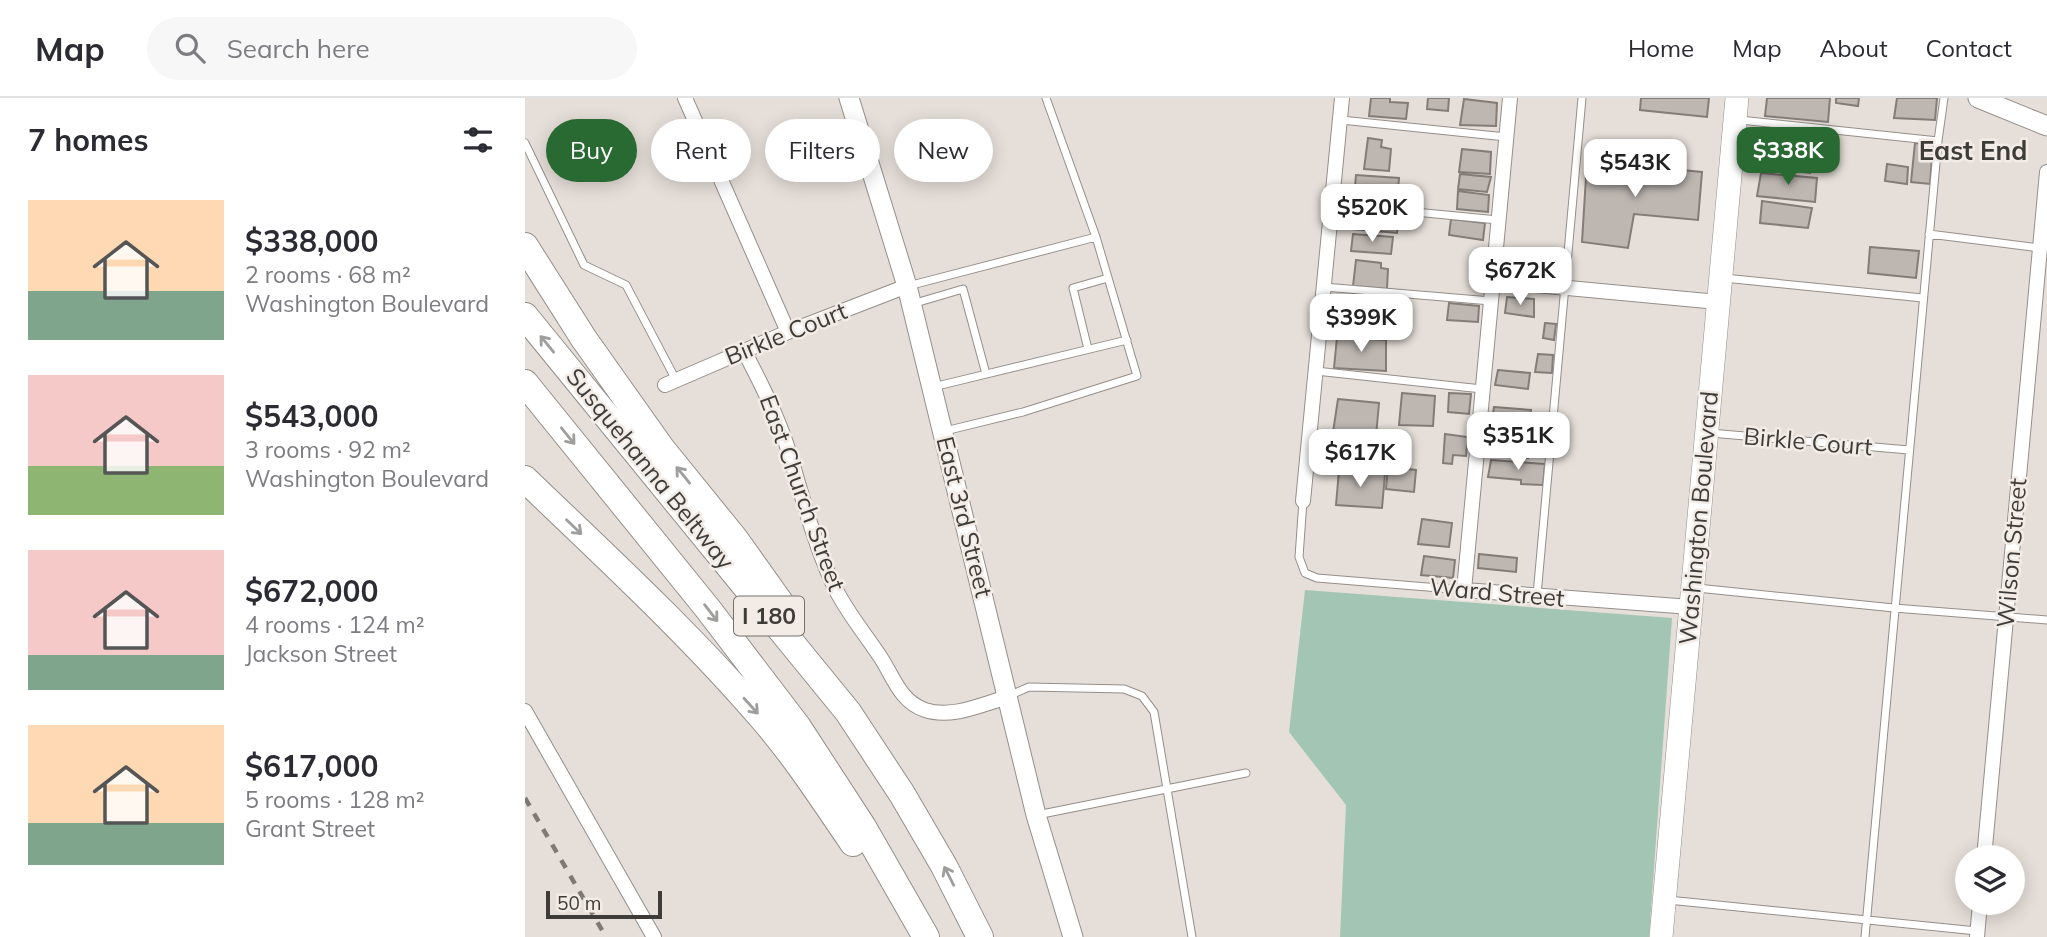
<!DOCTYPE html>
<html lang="en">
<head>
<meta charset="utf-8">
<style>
	body { margin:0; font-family:Mulish,sans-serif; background:#f7f7f7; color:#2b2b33; height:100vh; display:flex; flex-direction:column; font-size:26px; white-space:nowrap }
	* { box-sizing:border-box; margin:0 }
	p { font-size:23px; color:#7c7c81 }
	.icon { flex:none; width:38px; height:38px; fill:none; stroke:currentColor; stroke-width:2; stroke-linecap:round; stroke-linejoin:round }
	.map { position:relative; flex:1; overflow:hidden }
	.drawer { display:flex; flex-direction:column; background:#fff; width:525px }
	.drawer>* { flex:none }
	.banner { position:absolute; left:21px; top:21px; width:665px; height:63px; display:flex; gap:14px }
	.fabs { position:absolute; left:1430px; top:747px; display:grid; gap:14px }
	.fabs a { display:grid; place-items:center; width:70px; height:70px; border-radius:50%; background:#fff; box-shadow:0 4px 18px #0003; font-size:35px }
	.scale { position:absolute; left:21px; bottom:18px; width:116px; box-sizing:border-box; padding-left:7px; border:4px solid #3e3c39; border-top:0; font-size:19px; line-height:24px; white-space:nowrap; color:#3e3c39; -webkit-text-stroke:5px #f3ece6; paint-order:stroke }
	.price { position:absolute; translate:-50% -60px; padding:0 16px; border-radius:14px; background:#fff; color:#222; font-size:23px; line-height:46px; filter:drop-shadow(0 2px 4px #0008) }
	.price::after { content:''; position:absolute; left:50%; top:42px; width:21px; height:16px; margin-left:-10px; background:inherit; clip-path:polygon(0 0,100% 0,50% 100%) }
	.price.on { background:#296932; color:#fff }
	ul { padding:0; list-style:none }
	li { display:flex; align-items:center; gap:21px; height:175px; padding:0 28px }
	li span { display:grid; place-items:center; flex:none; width:196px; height:140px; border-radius:0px; color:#555 }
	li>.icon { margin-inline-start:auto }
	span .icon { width:84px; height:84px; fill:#fffc; stroke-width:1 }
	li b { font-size:30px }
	h2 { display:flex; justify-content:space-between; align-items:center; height:84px; padding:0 28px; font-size:30px }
	.tag { padding:0 24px; border-radius:32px; background:#fff; box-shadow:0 4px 18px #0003; font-size:24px; line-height:63px }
	.tag.on { background:#296932; color:#fff }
	header { display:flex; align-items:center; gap:42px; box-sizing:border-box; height:98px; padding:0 35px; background:#fff; border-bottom:2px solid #e1e1e2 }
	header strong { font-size:33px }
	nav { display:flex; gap:38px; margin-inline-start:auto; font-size:24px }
	.search { width:490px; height:63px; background:#f7f7f7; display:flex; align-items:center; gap:18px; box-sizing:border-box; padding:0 24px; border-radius:38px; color:#7c7c81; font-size:26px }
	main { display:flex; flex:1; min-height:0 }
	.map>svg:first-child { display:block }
	.green { fill:#a2c6b3 }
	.building { fill:#bdb6b1; stroke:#837c77; stroke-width:2 }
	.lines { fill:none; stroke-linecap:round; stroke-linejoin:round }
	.lane-casing { stroke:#958e89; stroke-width:9 }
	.street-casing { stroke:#958e89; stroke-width:16 }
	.secondary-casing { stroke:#958e89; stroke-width:21 }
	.primary-casing { stroke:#958e89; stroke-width:24 }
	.highway-casing { stroke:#958e89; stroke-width:28 }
	.lane { stroke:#fff; stroke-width:7 }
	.street { stroke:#fff; stroke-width:14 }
	.secondary { stroke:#fff; stroke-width:19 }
	.primary { stroke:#fff; stroke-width:23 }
	.highway { stroke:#fff; stroke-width:26 }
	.rail { stroke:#7d7975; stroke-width:4.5; stroke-dasharray:9 9; stroke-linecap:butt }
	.oneway { stroke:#9e9e9c }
	.labels { text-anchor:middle; stroke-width:5; stroke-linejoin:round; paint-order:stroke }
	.shield { fill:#f3ece6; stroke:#74716d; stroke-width:2 }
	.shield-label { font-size:23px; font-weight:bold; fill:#3e3c39 }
	.street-label { font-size:24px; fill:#3e3c39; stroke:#f3ece6 }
	.neighbourhood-label { font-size:26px; font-weight:bold; fill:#3e3c39; stroke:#f3ece6 }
</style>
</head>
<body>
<header>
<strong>Map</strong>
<div class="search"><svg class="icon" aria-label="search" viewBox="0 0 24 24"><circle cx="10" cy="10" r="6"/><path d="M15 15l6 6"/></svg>Search here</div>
<nav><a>Home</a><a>Map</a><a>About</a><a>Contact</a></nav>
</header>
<main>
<section class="drawer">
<h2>7 homes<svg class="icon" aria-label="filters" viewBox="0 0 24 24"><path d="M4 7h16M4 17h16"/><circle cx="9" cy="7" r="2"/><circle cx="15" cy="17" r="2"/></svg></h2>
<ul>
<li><span style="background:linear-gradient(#ffd9b3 65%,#7fa58c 0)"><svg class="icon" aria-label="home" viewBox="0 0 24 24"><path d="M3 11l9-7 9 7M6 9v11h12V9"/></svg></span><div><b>$338,000</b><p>2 rooms · 68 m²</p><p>Washington Boulevard</p></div></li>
<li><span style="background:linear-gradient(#f6c9c9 65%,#8fb573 0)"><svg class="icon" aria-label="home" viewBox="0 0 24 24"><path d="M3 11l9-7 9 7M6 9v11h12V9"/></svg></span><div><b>$543,000</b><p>3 rooms · 92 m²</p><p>Washington Boulevard</p></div></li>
<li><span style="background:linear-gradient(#f6c9c9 75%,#7fa58c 0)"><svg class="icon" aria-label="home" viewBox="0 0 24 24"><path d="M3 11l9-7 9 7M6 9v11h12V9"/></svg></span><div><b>$672,000</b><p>4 rooms · 124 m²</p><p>Jackson Street</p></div></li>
<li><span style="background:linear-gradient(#ffd9b3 70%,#7fa58c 0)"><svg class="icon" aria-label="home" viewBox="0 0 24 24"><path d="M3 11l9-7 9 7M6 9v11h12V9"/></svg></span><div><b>$617,000</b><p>5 rooms · 128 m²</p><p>Grant Street</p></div></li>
</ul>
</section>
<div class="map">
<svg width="1522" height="839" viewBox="0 0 1522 839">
	<rect width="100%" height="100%" fill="#e6dfd9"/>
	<path class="green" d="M780 492 1147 520 1124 839H815L821 707 764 634Z"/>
	<path class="building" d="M846 0H865V4L883 5 881 21 844 18Z
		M903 0H924L923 13 902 11Z
		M1116 0H1184L1182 19 1115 12Z
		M1242 0H1305L1303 24 1240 18Z
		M1311 0H1334L1333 8 1311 5Z
		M1372 0H1412L1410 22 1369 20Z
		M939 1 972 5 971 28 935 27Z
		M1240 39 1287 42 1285 75 1235 69Z
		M843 40 857 42 856 49 866 51 864 73 839 71Z
		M1390 45 1408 47 1405 86 1386 84Z
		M937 51 966 54 965 76 934 74Z
		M1062 63 1177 74 1173 122 1109 116 1103 150 1057 144Z
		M1362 66 1383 69 1382 86 1360 83Z
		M1236 75 1292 80 1290 104 1232 98Z
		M935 76 966 79 962 94 933 91Z
		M831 77 874 80 872 104 829 100Z
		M933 93 964 97 963 114 932 111Z
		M1237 103 1287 110 1283 130 1235 125Z
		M830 113 874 118 872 135 828 131Z
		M926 121 960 125 958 142 924 137Z
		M828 136 868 139 866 156 826 153Z
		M1345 149 1394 153 1391 180 1343 175Z
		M831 162 856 165V170L863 171 862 191 828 188Z
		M982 199 1009 201V219L980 215Z
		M818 203 859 206 858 237 815 233Z
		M924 205 954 208 953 224 922 222Z
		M1020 225 1031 226 1029 242 1018 240Z
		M812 239 861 242V273L809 270Z
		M1013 256 1028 257 1027 275 1010 274Z
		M973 272 1005 275 1003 291 970 287Z
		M877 295 910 298 908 328 874 327Z
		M924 295 946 296 944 316 923 314Z
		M813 301 854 305 851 338 808 334Z
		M969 309 1006 312 1004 327 967 323Z
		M920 336 943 339 941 358 928 357 927 366 918 365Z
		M968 337 1005 341 1003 360 967 356Z
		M966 362 1020 366 1018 387 996 386V382L963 379Z
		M863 369 891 372 889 394 861 391Z
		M814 372 860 376 857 410 811 407Z
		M897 421 927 425 924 449 893 446Z
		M954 456 992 460 991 474 953 470Z
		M899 458 930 462 928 480 896 477Z"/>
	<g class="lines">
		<g class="lane-casing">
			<path id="lane" d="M816 22 981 39
				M1215 22 1413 43
				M0 45 59 167 101 187 151 282
				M807 106 973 122
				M1404 136 1515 150
				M1199 180 1398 200
				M383 188 571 139
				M799 189 966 203
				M387 206 438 191 461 276
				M563 251 548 190 583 180
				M791 273 957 291
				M408 289 602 242
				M420 333 498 314 612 278 571 139 521 0
				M1185 335 1384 352
				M778 403 774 459 780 475 792 480 939 492
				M1172 490 1369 510 1522 522
				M1012 497 1057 0
				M483 598 504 589 599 591 617 598 629 614 667 839
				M512 717 721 675
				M1143 802 1452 833
				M1340 839 1413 43 1419 0"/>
		</g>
		<g class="street-casing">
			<path id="street" d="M160 0 263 234
				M985 0 939 492 1166 509
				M968 183 1193 204
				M219 253C235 283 250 313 261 345 276 392 287 440 308 486 320 512 338 533 354 557 368 577 374 603 400 612 427 621 457 606 483 599
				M140 287 263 234 382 188
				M778 403 817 0
				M0 613 129 839
				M1459 760 1522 74
				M1452 839 1455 805"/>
		</g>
		<g class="secondary-casing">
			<path id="secondary" d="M324 0 382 188 511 717 548 839
				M1453 0 1522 28"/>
		</g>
		<g class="primary-casing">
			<path id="primary" d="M1136 839 1212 0"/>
		</g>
		<g class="highway-casing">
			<path id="highway" d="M0 148 59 241 137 351 210 441 262 514
				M0 218 323 614 377 696 419 768 455 839
				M0 285 183 511 273 629 338 729 401 839
				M0 381C81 459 164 535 237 620 271 659 299 703 328 745"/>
		</g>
		<use href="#lane" class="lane"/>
		<use href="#street" class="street"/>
		<use href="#secondary" class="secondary"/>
		<use href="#primary" class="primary"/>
		<use href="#highway" class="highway"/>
		<path class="rail" d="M0 700 81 839"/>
	</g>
	<defs><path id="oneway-shaft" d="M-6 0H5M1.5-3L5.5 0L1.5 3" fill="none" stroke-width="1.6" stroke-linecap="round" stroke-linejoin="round" transform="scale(1.75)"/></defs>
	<g class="oneway">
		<use href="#oneway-shaft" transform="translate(22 246) rotate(-129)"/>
		<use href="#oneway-shaft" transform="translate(43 338) rotate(51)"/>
		<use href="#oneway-shaft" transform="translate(158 377) rotate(-129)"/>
		<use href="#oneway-shaft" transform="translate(49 429) rotate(44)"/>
		<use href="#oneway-shaft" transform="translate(186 515) rotate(52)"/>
		<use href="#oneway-shaft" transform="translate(226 608) rotate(48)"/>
		<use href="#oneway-shaft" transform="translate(424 778) rotate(-117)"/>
	</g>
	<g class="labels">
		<rect class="shield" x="209" y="498.5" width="70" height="39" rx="5"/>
		<g class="shield-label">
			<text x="244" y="526">I 180</text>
		</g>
		<g class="street-label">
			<text transform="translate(261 236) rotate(-22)" y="8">Birkle Court</text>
			<text transform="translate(1283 344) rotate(5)" y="8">Birkle Court</text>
			<text transform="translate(125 371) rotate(51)" y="8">Susquehanna Beltway</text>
			<text transform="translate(277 395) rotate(70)" y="8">East Church Street</text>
			<text transform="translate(439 419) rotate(76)" y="8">East 3rd Street</text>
			<text transform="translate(1174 420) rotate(-85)" y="8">Washington Boulevard</text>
			<text transform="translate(1487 455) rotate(-85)" y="8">Wilson Street</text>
			<text transform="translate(972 495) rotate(5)" y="8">Ward Street</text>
		</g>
		<g class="neighbourhood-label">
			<text x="1448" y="62">East End</text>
		</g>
	</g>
</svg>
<div class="fabs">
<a><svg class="icon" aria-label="layers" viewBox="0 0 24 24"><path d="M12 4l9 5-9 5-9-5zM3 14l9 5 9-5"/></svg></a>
</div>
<div class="scale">50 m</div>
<b class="price on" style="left:1263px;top:89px">$338K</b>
<b class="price" style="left:1110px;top:101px">$543K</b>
<b class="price" style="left:847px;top:146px">$520K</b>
<b class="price" style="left:995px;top:209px">$672K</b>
<b class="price" style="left:836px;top:256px">$399K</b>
<b class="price" style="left:993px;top:374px">$351K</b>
<b class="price" style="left:835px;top:391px">$617K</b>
<div class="banner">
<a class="tag on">Buy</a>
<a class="tag">Rent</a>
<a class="tag">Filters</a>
<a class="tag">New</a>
</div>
</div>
</main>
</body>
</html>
